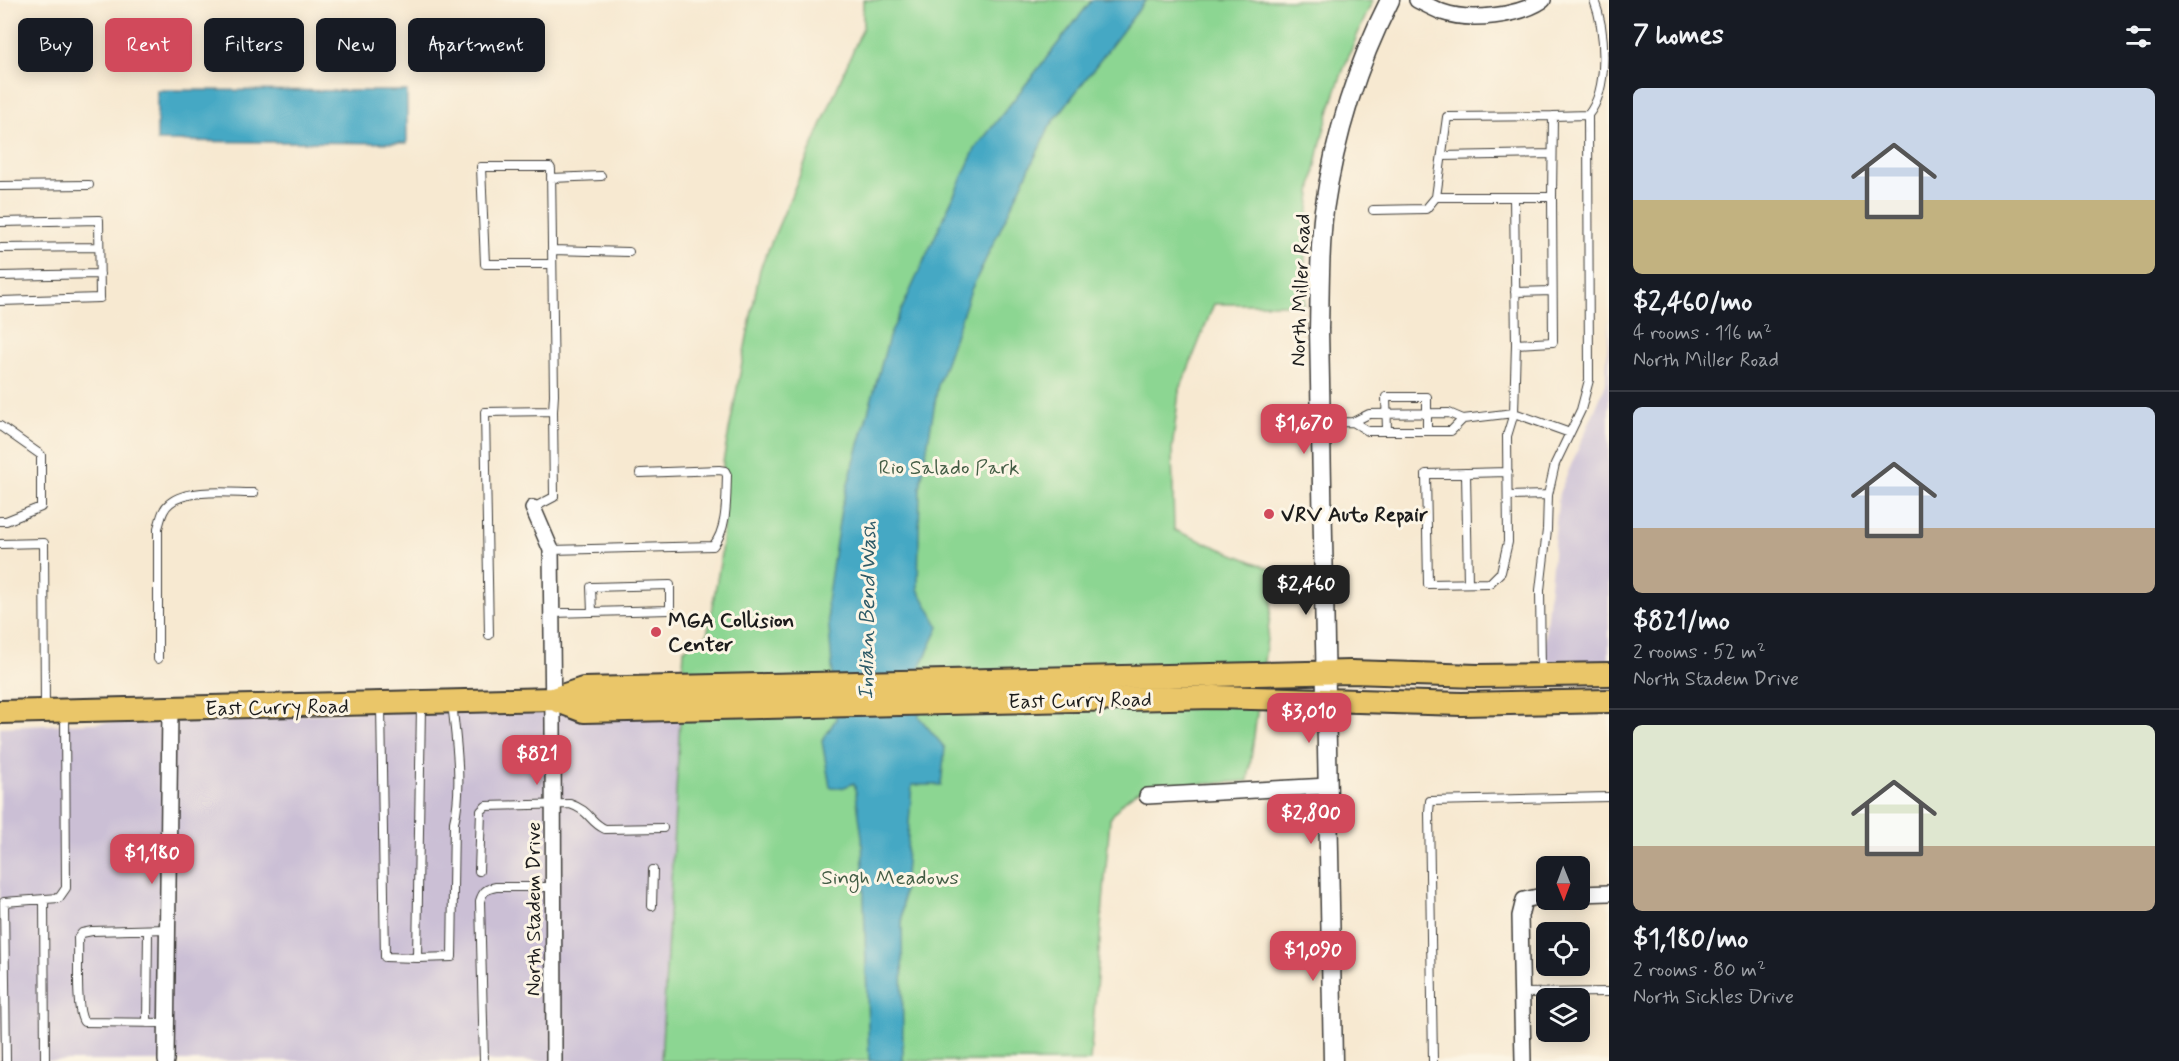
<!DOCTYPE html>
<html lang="en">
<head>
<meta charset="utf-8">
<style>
	body { margin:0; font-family:Mynerve,sans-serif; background:#242831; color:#f1f3f6; height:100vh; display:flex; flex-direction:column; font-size:22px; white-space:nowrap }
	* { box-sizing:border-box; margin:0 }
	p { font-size:20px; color:#9ea1a6 }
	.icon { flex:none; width:33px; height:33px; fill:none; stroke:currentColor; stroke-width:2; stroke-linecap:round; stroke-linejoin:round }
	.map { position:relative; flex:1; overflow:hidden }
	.drawer { display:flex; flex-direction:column; background:#171b24; width:570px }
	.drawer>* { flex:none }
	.guide { position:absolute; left:18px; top:18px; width:570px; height:54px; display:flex; gap:12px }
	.needle { width:39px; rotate:179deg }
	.buttons { position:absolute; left:1536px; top:856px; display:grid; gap:12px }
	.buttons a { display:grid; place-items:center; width:54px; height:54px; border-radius:9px; background:#171b24; box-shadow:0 3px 15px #0003; font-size:30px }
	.price { position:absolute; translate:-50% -51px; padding:0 14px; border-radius:12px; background:#d1495b; color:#fff; font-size:20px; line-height:39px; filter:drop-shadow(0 2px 3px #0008) }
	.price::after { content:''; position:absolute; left:50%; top:36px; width:18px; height:14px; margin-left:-9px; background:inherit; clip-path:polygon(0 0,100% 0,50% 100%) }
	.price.on { background:#222; color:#fff }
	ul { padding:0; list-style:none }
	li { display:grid; align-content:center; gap:12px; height:318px; padding:0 24px }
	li+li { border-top:2px solid #363941 }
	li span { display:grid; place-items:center; height:186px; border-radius:9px; color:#555 }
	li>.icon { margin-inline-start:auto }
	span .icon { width:108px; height:108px; fill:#fffc; stroke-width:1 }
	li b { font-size:26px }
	h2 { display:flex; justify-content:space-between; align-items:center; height:72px; padding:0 24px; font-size:26px }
	.pill { padding:0 21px; border-radius:9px; background:#171b24; box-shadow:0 3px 15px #0003; font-size:21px; line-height:54px }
	.pill.on { background:#d1495b; color:#fff }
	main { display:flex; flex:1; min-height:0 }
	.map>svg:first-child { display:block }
	.industrial { fill:#cbbfd5 }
	.green { fill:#8cd692; stroke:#547957; stroke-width:1.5 }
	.water { fill:#44a8c4; stroke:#306270; stroke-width:1.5 }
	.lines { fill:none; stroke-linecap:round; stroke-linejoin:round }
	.service-casing { stroke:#3d3b37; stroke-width:10 }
	.minor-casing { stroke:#3d3b37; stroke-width:18 }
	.tertiary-casing { stroke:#3d3b37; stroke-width:21 }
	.primary-casing { stroke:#3d3b37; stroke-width:26 }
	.service { stroke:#fff; stroke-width:8 }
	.minor { stroke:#fff; stroke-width:15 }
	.tertiary { stroke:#fff; stroke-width:18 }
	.primary { stroke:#eac669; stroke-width:22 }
	.poi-dot { fill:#d1495b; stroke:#fcf5e5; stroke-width:2 }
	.labels { text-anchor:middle; stroke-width:6; stroke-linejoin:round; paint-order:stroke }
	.street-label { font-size:21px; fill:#1c1c1c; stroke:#fcf5e5 }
	.park-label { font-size:21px; fill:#435d45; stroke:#fcf5e5 }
	.poi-label { font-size:21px; font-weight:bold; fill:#1c1c1c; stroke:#fcf5e5; text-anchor:start }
	.water-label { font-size:22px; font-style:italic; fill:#2e5b68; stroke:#fcf5e5 }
</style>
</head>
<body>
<main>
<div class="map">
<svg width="1609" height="1061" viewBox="0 0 1609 1061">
	<rect width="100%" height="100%" fill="#fcf5e5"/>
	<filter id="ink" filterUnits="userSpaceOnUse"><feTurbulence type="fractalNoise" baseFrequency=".0167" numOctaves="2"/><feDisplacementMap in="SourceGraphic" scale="12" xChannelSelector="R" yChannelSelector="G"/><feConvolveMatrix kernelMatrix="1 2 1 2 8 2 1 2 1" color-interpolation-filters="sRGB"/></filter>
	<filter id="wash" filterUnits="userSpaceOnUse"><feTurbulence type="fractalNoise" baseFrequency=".008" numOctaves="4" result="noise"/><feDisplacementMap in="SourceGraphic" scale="24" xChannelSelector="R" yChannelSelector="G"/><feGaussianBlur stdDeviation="1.35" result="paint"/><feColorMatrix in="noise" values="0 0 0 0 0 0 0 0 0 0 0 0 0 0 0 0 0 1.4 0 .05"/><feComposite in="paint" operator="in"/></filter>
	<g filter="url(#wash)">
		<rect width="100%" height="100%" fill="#f7e9d1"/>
		<path class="industrial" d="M1609 316V667L1542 668 1559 493 1606 384Z
			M681 698 661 1061H0V727Z"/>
		<path class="green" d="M863 0H1373C1339 73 1317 136 1308 216 1304 245 1305 275 1304 304H1214L1179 392 1172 450 1174 530 1276 571 1248 781 1145 788C1129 795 1120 804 1110 819L1090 1061H661L684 649 707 636 720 563 723 528V462L760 269 863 27Z"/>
		<path class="water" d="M1092 0H1146L1050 126 971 290 938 385 920 488 918 589 939 627 919 670V717L945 748 941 785H912L902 914 903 1061H869L862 837 855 787 854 783 842 788 830 787 822 741 836 719 827 601 841 509 889 337 975 149Z
			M157 90 407 91V143L157 141Z"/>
	</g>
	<g filter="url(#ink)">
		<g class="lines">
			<g class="service-casing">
				<path id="service" d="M1588 115C1609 90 1606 31 1594 0
					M1442 156 1552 154
					M551 178 601 176
					M0 186 89 185
					M1436 197 1447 117 1553 116
					M1514 197 1516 344 1553 342 1552 197
					M1373 210 1426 209 1436 197H1552L1553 116 1588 115 1589 380 1581 410 1555 464 1548 495 1547 530 1540 590 1541 673
					M0 222 99 220 100 298 0 301
					M0 248 99 247
					M552 250 629 252
					M552 264H485L481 167H550L551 169 554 395 553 411
					M0 276 100 274
					M1515 292 1552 291
					M1516 344 1514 413 1570 433
					M1353 422 1368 431H1451L1463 419
					M1322 423 1353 422 1369 414 1449 413 1463 419 1514 413 1507 436 1508 542 1501 572 1490 583 1428 584 1426 474 1508 472
					M0 426 41 455V507L6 521H0
					M1387 431 1386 397H1427V431
					M1466 473 1468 583
					M1508 496 1548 495
					M0 544 44 543 45 710
					M551 550 713 546C728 529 726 497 727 475L725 471 719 470 640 473
					M552 613 670 610V585L591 587 592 612
					M489 635 485 412 553 411 554 497 533 508
					M158 659V528C161 519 162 509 170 503 187 488 232 493 254 493
					M381 706 385 957 417 958 421 705
					M479 871 481 811 486 806 570 804C591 811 589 822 605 829L663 828
					M44 899 45 1061
					M652 906 653 870
					M417 958 452 957 454 822C463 789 456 737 452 703
					M1521 993 1609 992
					M147 1023 148 930
					M167 1023 84 1022C75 1009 79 957 78 938L82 933 92 931 168 929
					M6 1061 4 902 59 898 66 888 65 713
					M484 1061 480 901C483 891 486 889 496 887H554
					M1433 1061 1429 812 1430 801 1609 797"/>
			</g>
			<g class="minor-casing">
				<path id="minor" d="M1417 0C1425 4 1434 9 1442 12 1470 22 1519 16 1543 0
					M533 508 551 550 553 723 554 1061
					M1147 796 1328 786
					M1580 894 1609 893
					M166 1061 170 709
					M1523 1061 1520 916 1524 900 1546 895"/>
			</g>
			<g class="tertiary-casing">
				<path id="tertiary" d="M1333 1061 1319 329C1320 289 1319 249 1324 210 1335 135 1356 67 1390 0"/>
			</g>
			<g class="primary-casing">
				<path id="primary" d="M553 699 584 711 1215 697 1462 704 1609 701
					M0 712 553 699 583 689 1351 672 1478 676 1609 674"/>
			</g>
			<use href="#service" class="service"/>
			<use href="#minor" class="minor"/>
			<use href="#tertiary" class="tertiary"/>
			<use href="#primary" class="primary"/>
		</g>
	</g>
	<g class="poi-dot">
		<circle cx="1269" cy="514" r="6"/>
		<circle cx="656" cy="632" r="6"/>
	</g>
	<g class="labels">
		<g class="street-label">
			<text transform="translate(1300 290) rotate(-88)" y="7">North Miller Road</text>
			<text transform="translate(1080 700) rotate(-1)" y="7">East Curry Road</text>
			<text transform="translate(277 707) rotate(-1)" y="7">East Curry Road</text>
			<text transform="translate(533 909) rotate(-90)" y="7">North Stadem Drive</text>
		</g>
		<g class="park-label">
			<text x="949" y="474">Rio Salado Park</text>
			<text x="890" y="884">Singh Meadows</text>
		</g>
		<g class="poi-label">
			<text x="1281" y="521">VRV Auto Repair</text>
			<text x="668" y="627">MGA Collision<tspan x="668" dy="24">Center</tspan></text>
		</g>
		<g class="water-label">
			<text transform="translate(866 610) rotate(-89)" y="8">Indian Bend Wash</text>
		</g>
	</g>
</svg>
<div class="buttons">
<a><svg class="needle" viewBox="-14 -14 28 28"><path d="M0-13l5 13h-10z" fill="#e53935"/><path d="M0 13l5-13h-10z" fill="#9ea1a6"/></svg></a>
<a><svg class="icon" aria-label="locate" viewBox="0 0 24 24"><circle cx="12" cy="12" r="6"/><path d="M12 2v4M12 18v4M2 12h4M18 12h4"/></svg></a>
<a><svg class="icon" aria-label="layers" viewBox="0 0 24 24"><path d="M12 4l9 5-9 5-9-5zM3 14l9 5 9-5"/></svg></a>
</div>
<b class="price" style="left:1304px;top:455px">$1,670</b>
<b class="price on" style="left:1306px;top:616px">$2,460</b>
<b class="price" style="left:1309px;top:744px">$3,010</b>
<b class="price" style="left:537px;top:786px">$821</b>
<b class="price" style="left:1311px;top:845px">$2,800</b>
<b class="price" style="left:152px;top:885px">$1,180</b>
<b class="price" style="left:1313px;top:982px">$1,090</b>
<div class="guide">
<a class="pill">Buy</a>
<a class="pill on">Rent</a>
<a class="pill">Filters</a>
<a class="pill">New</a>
<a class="pill">Apartment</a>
</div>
</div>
<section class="drawer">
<h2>7 homes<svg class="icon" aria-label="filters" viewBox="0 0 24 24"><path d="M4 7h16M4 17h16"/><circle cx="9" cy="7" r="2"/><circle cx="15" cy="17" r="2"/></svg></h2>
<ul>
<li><span style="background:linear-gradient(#c9d6e8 60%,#c2b280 0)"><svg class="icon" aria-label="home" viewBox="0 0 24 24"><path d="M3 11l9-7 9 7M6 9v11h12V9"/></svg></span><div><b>$2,460/mo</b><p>4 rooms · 116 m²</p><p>North Miller Road</p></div></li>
<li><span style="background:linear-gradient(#c9d6e8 65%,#b9a48a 0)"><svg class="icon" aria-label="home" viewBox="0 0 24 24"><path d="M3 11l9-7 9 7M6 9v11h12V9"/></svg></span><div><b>$821/mo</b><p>2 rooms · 52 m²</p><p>North Stadem Drive</p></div></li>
<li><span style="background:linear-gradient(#dfe7d0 65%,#b9a48a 0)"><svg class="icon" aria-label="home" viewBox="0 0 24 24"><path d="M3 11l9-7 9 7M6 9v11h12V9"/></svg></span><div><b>$1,180/mo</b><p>2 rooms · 80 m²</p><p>North Sickles Drive</p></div></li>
</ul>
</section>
</main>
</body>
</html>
